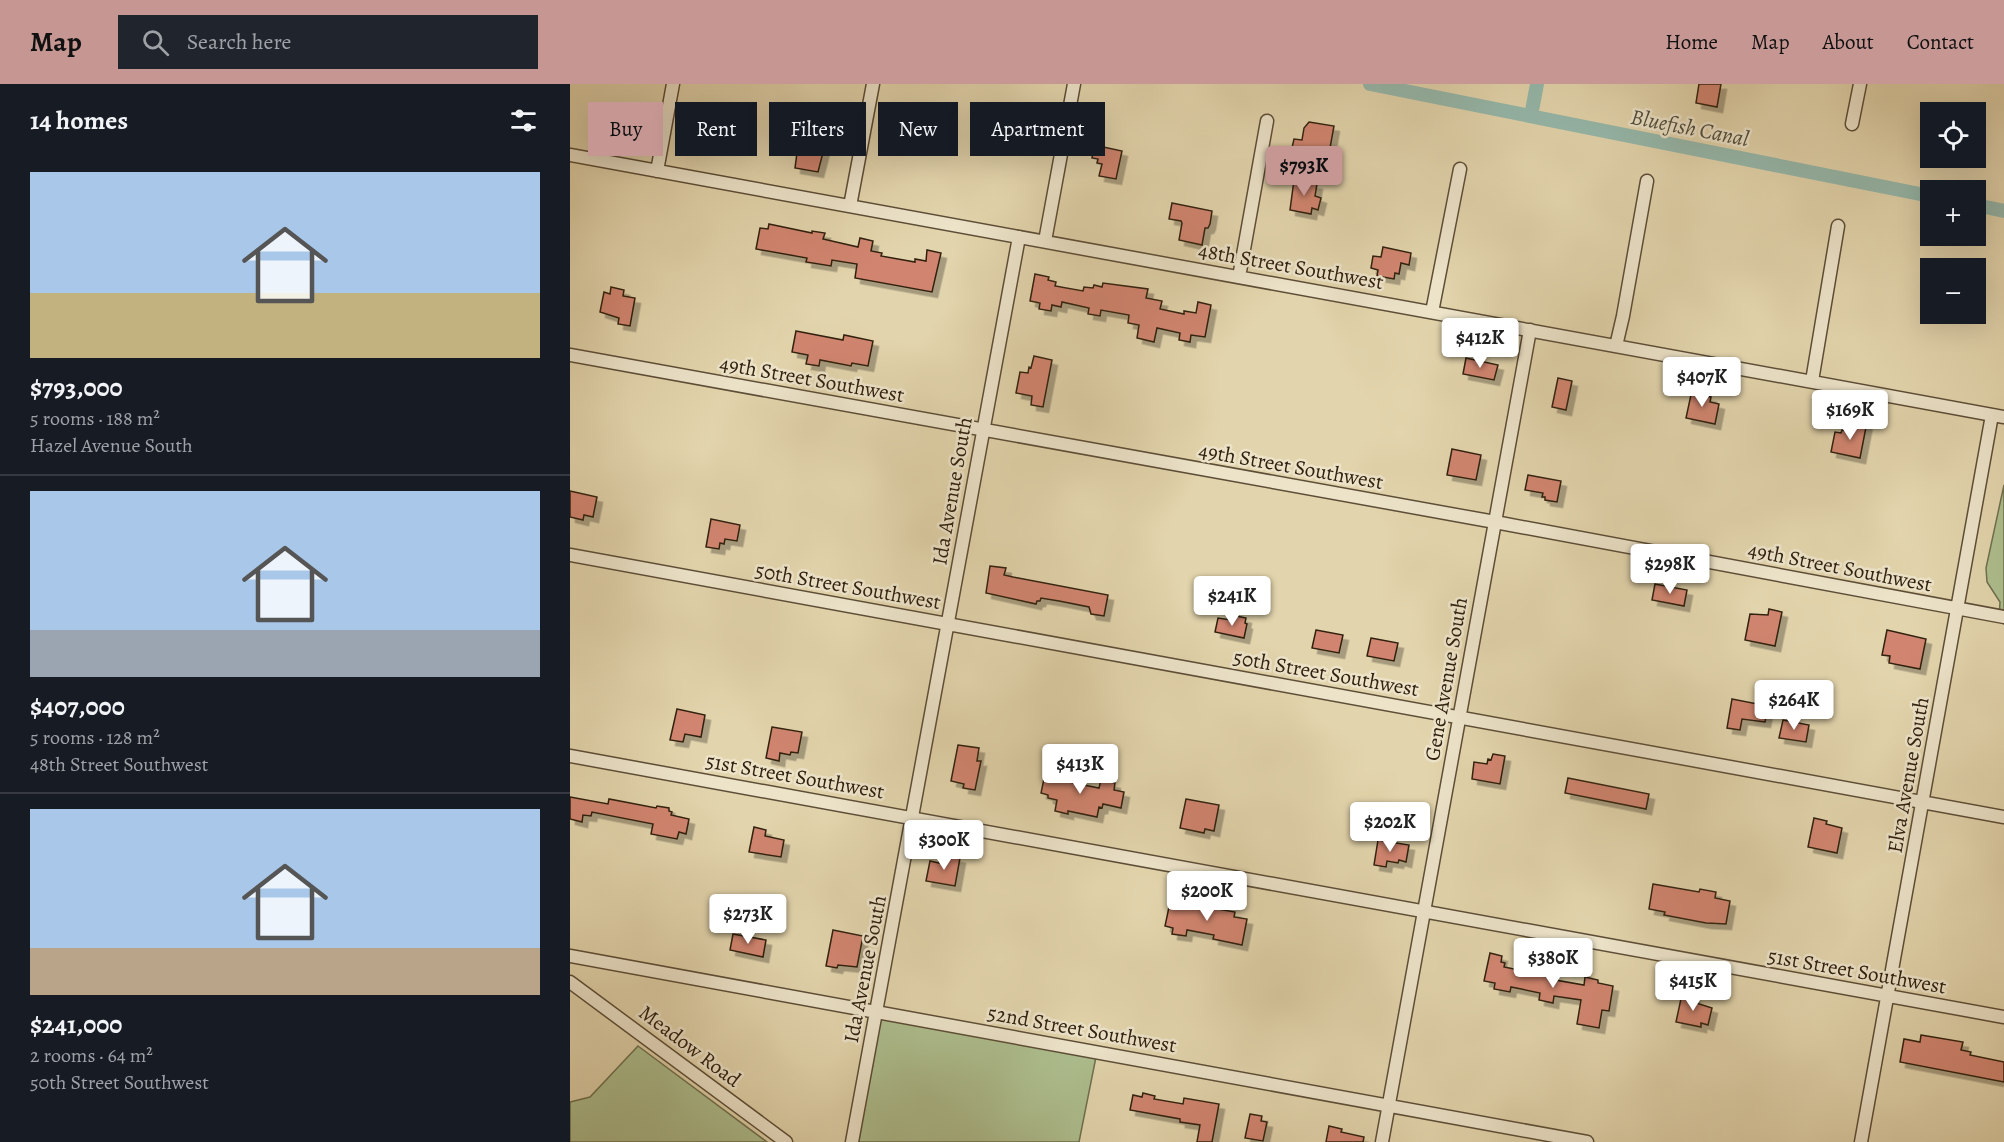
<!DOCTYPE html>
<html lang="en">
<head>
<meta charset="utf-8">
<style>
	body { margin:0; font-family:Alegreya,serif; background:#20242c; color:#f1f3f6; height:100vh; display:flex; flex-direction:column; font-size:22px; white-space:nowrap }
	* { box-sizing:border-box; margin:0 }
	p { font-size:20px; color:#9ea1a6 }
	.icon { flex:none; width:33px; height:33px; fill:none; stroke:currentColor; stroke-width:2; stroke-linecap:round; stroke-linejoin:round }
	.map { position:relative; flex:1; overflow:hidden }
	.side { display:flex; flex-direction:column; background:#171b24; width:570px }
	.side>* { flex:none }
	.top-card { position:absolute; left:18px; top:18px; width:570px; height:54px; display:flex; gap:12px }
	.fabs { position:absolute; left:1350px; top:18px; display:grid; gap:12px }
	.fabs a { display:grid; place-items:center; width:66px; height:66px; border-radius:0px; background:#171b24; box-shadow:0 6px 24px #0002; font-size:30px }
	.price { position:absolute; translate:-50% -51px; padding:0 14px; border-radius:6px; background:#fff; color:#222; font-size:20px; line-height:39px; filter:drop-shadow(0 2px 3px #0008) }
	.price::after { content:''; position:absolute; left:50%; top:36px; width:18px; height:14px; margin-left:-9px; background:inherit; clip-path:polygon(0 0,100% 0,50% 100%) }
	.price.selected { background:#c59692; color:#111 }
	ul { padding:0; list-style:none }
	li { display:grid; align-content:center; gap:12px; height:318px; padding:0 30px }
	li+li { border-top:2px solid #363941 }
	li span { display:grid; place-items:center; height:186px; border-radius:0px; color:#555 }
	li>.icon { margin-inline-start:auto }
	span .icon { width:108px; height:108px; fill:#fffc; stroke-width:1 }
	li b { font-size:26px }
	h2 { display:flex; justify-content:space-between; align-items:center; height:72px; padding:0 30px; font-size:26px }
	.pill { padding:0 21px; border-radius:0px; background:#171b24; box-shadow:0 6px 24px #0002; font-size:21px; line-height:54px }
	.pill.selected { background:#c59692; color:#111 }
	header { display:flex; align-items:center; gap:36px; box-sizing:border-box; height:84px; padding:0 30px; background:#c59692; color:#111 }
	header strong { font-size:28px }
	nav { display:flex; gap:33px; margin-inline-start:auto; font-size:21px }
	.search { width:420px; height:54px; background:#20242c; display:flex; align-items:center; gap:15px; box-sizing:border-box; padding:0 21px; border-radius:0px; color:#9ea1a6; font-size:22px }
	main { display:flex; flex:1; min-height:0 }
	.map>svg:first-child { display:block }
	.green { fill:#adbe8e; stroke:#6f704f; stroke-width:1.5 }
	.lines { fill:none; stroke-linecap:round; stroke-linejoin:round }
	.canal { stroke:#95b8ab; stroke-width:14 }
	.building { fill:#d18570; stroke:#312110; stroke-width:1.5; filter:url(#shadow) }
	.minor-casing { stroke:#5d4e37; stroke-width:15 }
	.minor { stroke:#ece3c9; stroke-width:12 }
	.labels { text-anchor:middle; stroke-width:5; stroke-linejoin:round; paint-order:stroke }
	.street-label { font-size:21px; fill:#312110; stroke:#ece3c9 }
	.water-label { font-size:22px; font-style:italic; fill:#4f4e3e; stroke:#ece3c9 }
</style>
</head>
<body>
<header>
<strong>Map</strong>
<div class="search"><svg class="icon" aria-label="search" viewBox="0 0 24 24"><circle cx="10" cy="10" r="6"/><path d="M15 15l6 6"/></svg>Search here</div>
<nav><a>Home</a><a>Map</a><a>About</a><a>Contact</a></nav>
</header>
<main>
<section class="side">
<h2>14 homes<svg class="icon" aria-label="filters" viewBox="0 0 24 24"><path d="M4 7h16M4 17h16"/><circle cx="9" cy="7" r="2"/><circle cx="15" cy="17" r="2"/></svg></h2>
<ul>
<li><span style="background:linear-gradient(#a9c7e8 65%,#c2b280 0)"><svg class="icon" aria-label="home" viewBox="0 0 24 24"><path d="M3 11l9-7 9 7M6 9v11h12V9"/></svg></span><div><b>$793,000</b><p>5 rooms · 188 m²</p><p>Hazel Avenue South</p></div></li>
<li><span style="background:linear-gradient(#a9c7e8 75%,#9aa5b1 0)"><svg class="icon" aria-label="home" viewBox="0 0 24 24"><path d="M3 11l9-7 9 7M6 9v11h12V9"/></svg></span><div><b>$407,000</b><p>5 rooms · 128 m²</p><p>48th Street Southwest</p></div></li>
<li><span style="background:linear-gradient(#a9c7e8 75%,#b9a48a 0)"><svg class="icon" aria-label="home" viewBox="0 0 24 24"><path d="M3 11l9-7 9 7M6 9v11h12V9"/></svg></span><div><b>$241,000</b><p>2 rooms · 64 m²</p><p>50th Street Southwest</p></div></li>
</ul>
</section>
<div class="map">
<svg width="1434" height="1058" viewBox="0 0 1434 1058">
	<defs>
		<filter id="shadow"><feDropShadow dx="5.5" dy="5.5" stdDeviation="0" flood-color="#0004"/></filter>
	</defs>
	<rect width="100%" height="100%" fill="#e2d4ac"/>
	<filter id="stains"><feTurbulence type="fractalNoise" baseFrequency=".00333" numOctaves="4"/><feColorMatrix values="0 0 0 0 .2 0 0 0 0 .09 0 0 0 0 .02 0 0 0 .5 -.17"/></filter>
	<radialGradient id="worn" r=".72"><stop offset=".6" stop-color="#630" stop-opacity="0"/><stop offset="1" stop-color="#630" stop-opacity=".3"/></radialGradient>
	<path class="green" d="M1434 401V540L1429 535 1430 518 1417 498 1416 484Z
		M312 929 527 968 509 1058H285Z
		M68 962 197 1058H0V1018L20 1013Z"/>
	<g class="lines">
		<path class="canal" d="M800 0 1360 112
			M961 32 967 0
			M1406 121 1434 127"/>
	</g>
	<path class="building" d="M1129 0H1151L1147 23 1126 19Z
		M339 26 361 29 356 57 333 52Z
		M739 38 764 42 758 75 721 68 724 55 732 56 734 44Z
		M224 51 256 57 248 88 225 84 227 69 221 68Z
		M524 61 552 67 546 95 529 92 532 80 527 79 528 75 522 74Z
		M724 96 747 100 745 112 751 114 748 126 742 124 741 130 720 126Z
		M602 119 642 127 640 140 638 144H635L632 161 609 156 612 139 611 137 599 135Z
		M199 140 242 149V147L255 149 253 155 288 163 290 154 303 157 301 167 312 169 311 172 345 178V175L356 177 357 166 371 169 362 208 285 194 287 180 262 176 261 182 236 178 237 174 186 165 190 144 198 145Z
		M813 163 841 169 839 181 831 179 829 190 825 189 824 195 807 192 808 186 801 184 803 172 811 173Z
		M465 190 479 193 478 196 486 198 485 202 513 207 514 203 523 204 524 201 532 203 533 199 578 205 576 214 592 217 590 225 614 230V227L626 229 628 218 641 221 635 253 621 251 620 258 609 256 610 249 587 244 584 258 567 254 569 241 558 239 559 231 531 226 530 232 518 230 519 224 492 218 491 223 482 221 481 227 469 225 470 219 460 217Z
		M41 203 54 206 53 212 65 214 60 242 48 240 49 234 30 228 34 208 40 210Z
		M226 247 273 256 274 251 303 257 298 282 282 279 281 282 250 276 249 282 236 280 238 271 222 268Z
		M464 272 482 276 473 323 461 321 462 312 446 309 450 288 458 289 459 283 461 284Z
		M896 274 928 281 924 296 893 290Z
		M988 294 1002 297 996 326 982 323Z
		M1122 306 1135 308 1134 312 1141 313 1140 318 1149 320 1145 340 1116 334Z
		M1285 336 1297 338 1290 374 1261 368 1265 348 1271 349 1272 346 1282 348Z
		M882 365 911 371 906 396 877 391Z
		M958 391 991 397 987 418 975 416V413H972L973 409 955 406Z
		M0 407 27 413 23 433 14 431 13 436 0 433Z
		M141 435 170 441 167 457 155 455 154 460 150 459 149 465 136 463Z
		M420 482 436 484 434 491 443 493 538 511 534 532 521 530 519 523 489 517 471 514 470 517H467L466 520 416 509Z
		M1085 500 1117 506 1114 522 1082 516Z
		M1199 525 1212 528 1205 562 1175 556 1180 530 1198 531Z
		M662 531 676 534 675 539 677 540 674 554 645 548 648 534 661 536Z
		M746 546 773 551 769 569 742 564Z
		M1317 546 1356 555 1350 585 1319 579 1320 572 1312 571Z
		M801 554 828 559 824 577 797 572Z
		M1162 615 1198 622 1195 638 1172 635 1170 646 1157 644Z
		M107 625 135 631 131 653 115 650 113 658 100 656Z
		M1213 636 1239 641 1236 658 1209 654Z
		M202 643 232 648 228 669 221 668 220 671 210 669 209 677 196 674Z
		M388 661 409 664 407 677H411L405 706 393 704 394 700 381 697Z
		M923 670 935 672 930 700 902 695 904 678 917 680 918 675 921 676Z
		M484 688 496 690 494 697 529 704 531 696 545 699 544 706 554 708 551 724 533 720 532 724 529 723 527 733 498 727V730L485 727 487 716 478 714V711L471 709 475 690 483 692Z
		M998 694 1079 710 1076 725 995 709Z
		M0 713 38 720 39 715 86 724 87 722 99 724V727L102 728 101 731 119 735 116 750 109 748 107 755 81 750 83 740 22 728 21 732 13 731 12 738 0 735Z
		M616 715 649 721 644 747 635 745 634 749 610 744Z
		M1244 734 1257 737 1256 740 1272 744 1267 769 1238 763Z
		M184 743 196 746 195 752 214 756 211 773 179 768Z
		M808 756 839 761 836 778 829 776 828 779 817 777 816 783 804 781Z
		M377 771 390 774 385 802 356 797 360 777 369 779V774L377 775Z
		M1083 800 1129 808 1130 805 1146 808 1145 814 1160 817 1156 840 1136 839 1094 831 1095 828 1079 825Z
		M617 815 631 818 630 822 665 828 664 833 677 835 672 861 643 855 644 851 617 846 616 852 602 850 603 844 595 842 599 823 615 824Z
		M263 846 293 852 287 883 268 881 267 884 256 882Z
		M163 850 196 856 193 873 160 866Z
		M920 869 932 872 931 878 935 879 934 883 963 889 965 878 979 881 977 890 980 891V895L1014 901 1015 893 1028 896V899L1043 902 1039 927 1032 926 1029 944 1007 940 1011 916 984 912 983 919 969 916 970 909 941 903 940 908 924 905 925 899 914 897Z
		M1112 910 1124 912 1123 918 1142 924 1138 941 1131 939V943L1106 938Z
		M1351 951 1393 958 1391 966 1401 968 1400 971 1434 978V998L1330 978 1334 955 1350 958Z
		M573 1009 585 1012 584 1015 613 1020 614 1014 649 1020 642 1058H627L630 1041 610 1038V1035L560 1026 563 1011 572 1013Z
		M680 1030 692 1032 691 1037 697 1038 693 1057 675 1054Z
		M759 1042 772 1045 771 1048 794 1053 793 1058H756Z"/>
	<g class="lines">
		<g class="minor-casing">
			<path id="minor" d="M1282 40 1290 0
				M0 71 1434 333
				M87 87 103 0
				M280 122 303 0
				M475 157 504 0
				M669 193 697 37
				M862 228 890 85
				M1046 262 1053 232 1077 97
				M0 271 925 438 1434 533
				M1242 297 1268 142
				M0 471 1434 733
				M0 672 1434 933
				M0 872 1017 1058
				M0 898 216 1058
				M282 1058 449 153
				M812 1058 960 246
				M1291 1058 1422 331"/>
		</g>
		<use href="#minor" class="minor"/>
	</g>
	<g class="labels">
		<g class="street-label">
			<text transform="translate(721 182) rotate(10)" y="7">48th Street Southwest</text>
			<text transform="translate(242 295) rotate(10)" y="7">49th Street Southwest</text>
			<text transform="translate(721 382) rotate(10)" y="7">49th Street Southwest</text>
			<text transform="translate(382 407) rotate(-80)" y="7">Ida Avenue South</text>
			<text transform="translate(1270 483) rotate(11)" y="7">49th Street Southwest</text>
			<text transform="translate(278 502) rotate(10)" y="7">50th Street Southwest</text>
			<text transform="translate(756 589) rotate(10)" y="7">50th Street Southwest</text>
			<text transform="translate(876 595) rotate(-80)" y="7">Gene Avenue South</text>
			<text transform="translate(1338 691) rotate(-80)" y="7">Elva Avenue South</text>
			<text transform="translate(225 692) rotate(10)" y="7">51st Street Southwest</text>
			<text transform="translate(295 885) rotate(-79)" y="7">Ida Avenue South</text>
			<text transform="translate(1287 887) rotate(10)" y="7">51st Street Southwest</text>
			<text transform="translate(512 945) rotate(10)" y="7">52nd Street Southwest</text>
			<text transform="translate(120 962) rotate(37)" y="7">Meadow Road</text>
		</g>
		<g class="water-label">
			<text transform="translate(1120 43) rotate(11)" y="8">Bluefish Canal</text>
		</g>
	</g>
	<rect width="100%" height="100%" filter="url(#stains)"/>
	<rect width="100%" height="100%" fill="url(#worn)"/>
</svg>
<div class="fabs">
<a><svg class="icon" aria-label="locate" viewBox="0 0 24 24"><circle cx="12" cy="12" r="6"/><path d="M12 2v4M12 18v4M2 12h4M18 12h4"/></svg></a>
<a>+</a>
<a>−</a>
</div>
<b class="price selected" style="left:734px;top:113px">$793K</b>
<b class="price" style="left:910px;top:285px">$412K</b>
<b class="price" style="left:1132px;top:324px">$407K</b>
<b class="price" style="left:1280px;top:357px">$169K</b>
<b class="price" style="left:1100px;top:511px">$298K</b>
<b class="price" style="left:662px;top:543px">$241K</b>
<b class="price" style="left:1224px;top:647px">$264K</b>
<b class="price" style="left:510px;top:711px">$413K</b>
<b class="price" style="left:820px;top:769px">$202K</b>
<b class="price" style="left:374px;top:787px">$300K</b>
<b class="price" style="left:637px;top:838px">$200K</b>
<b class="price" style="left:178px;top:861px">$273K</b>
<b class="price" style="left:983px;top:905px">$380K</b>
<b class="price" style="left:1123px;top:928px">$415K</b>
<div class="top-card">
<a class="pill selected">Buy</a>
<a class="pill">Rent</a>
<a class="pill">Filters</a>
<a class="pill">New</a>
<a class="pill">Apartment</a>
</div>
</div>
</main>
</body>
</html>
